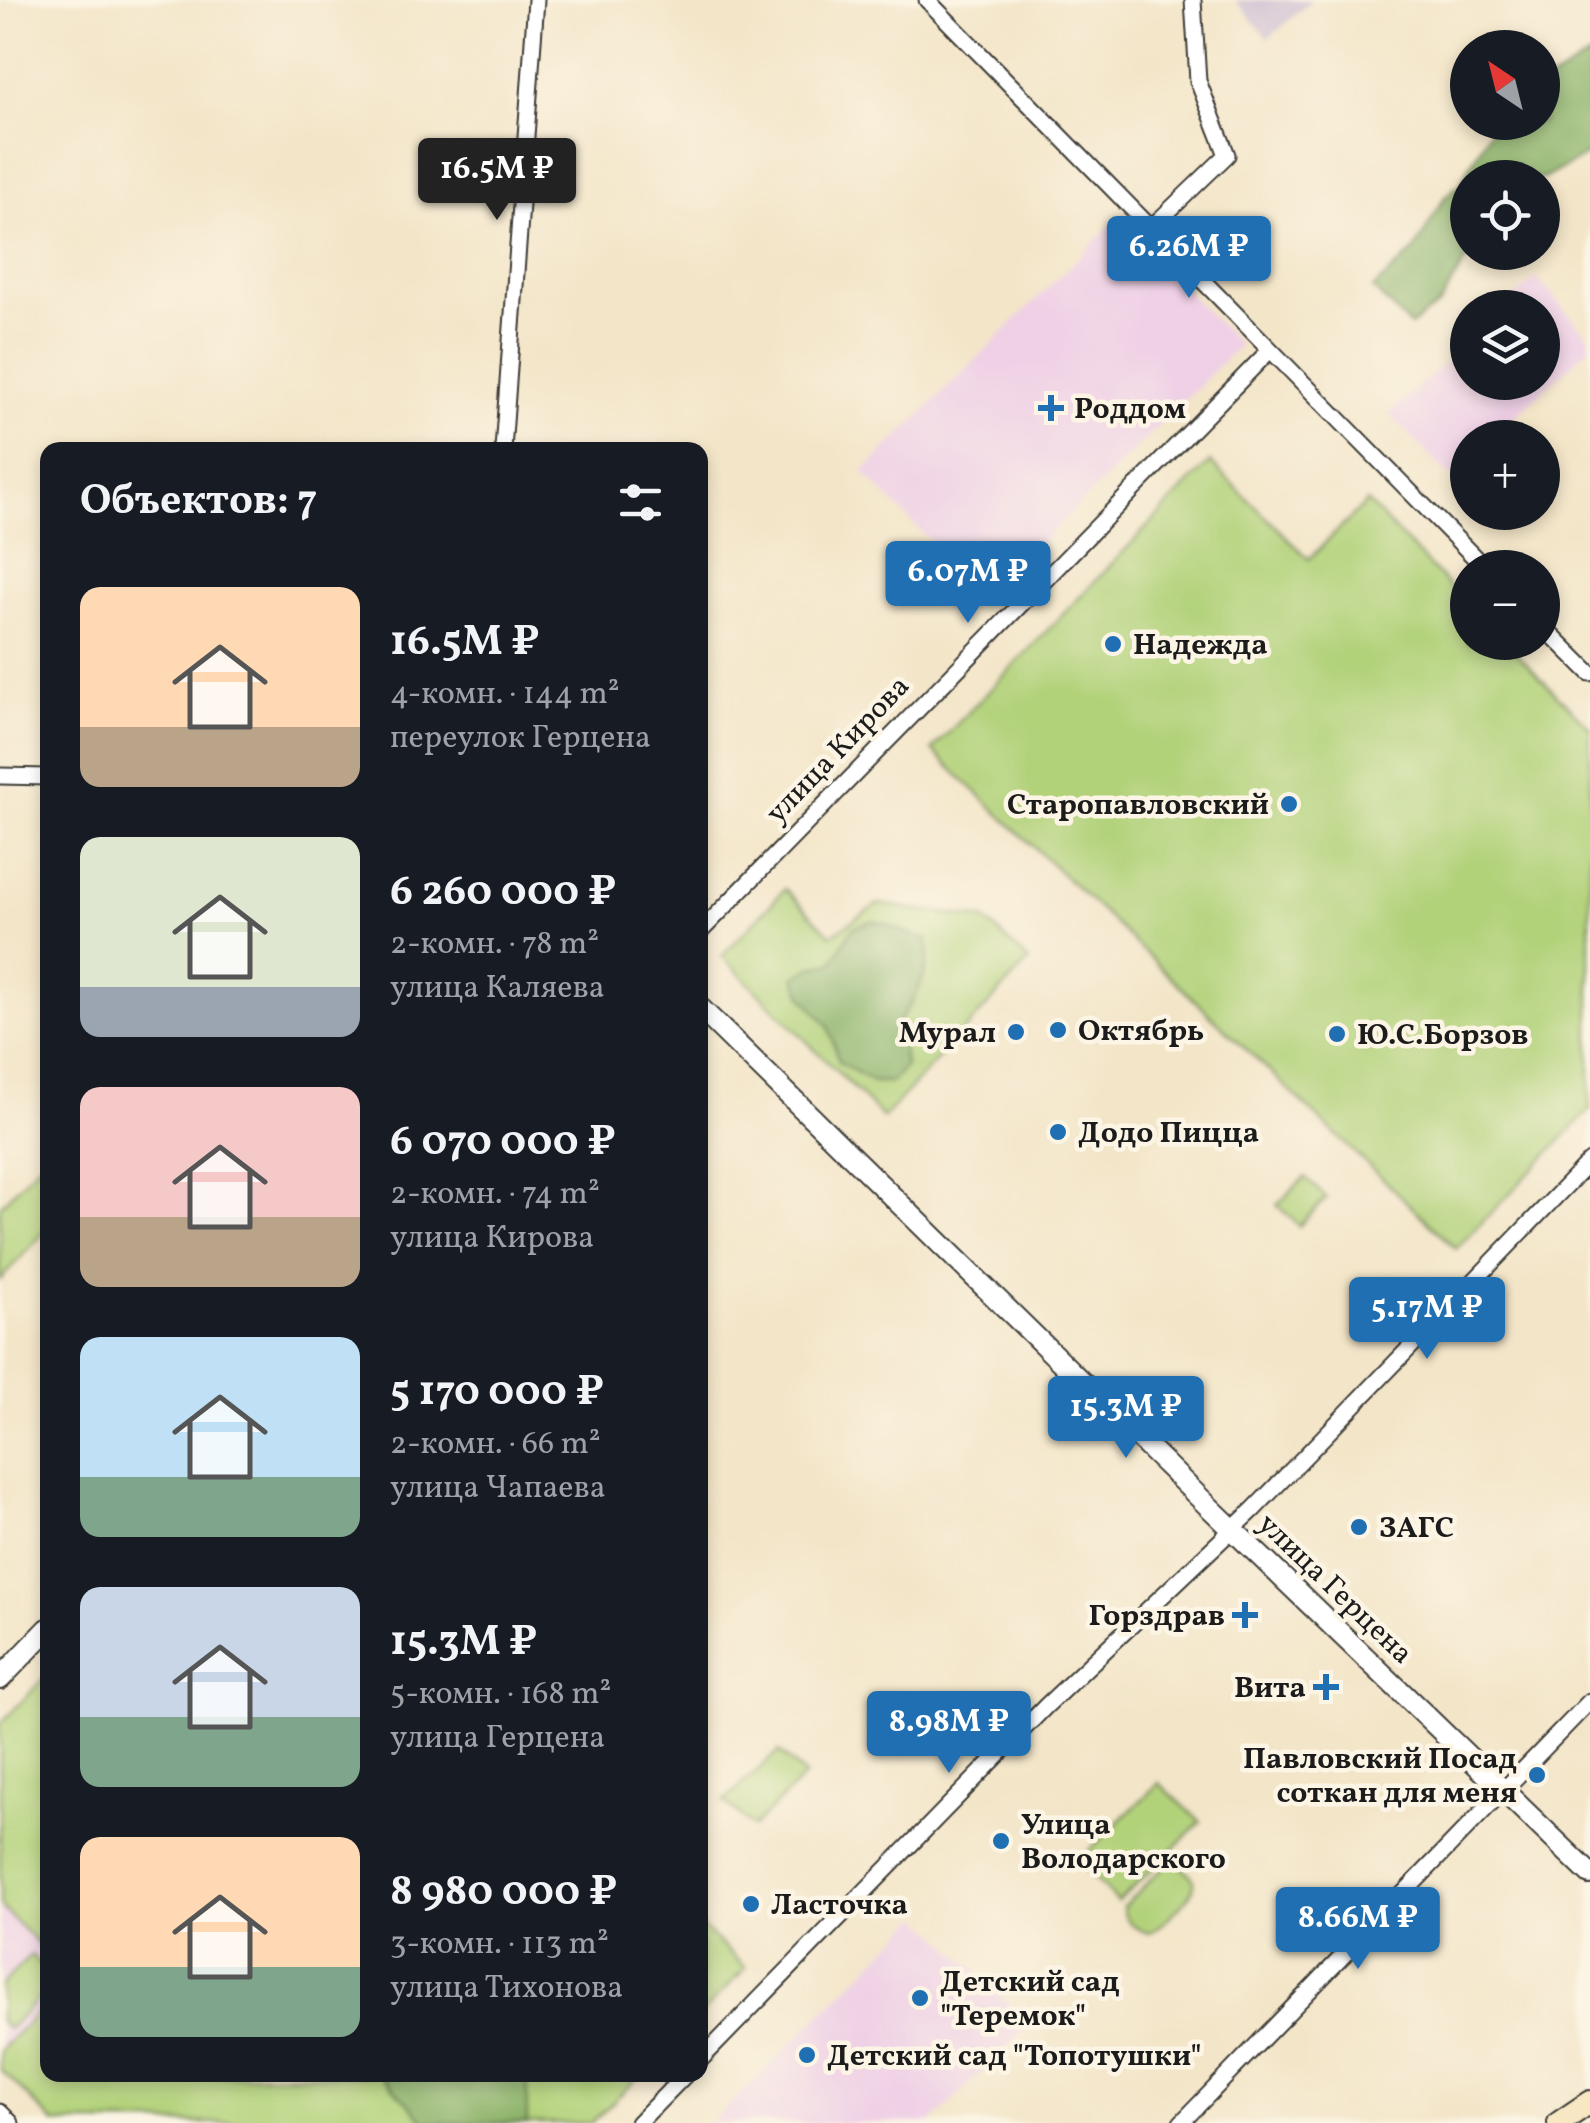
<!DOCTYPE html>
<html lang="ru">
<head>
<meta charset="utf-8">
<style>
	body { margin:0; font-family:Vollkorn,serif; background:#20242c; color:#f1f3f6; height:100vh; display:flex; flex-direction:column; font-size:38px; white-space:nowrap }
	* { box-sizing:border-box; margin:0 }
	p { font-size:32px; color:#9ea1a6 }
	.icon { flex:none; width:55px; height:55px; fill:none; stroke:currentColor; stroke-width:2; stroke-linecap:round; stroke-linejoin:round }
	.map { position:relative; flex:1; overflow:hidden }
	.panel { position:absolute; left:40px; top:442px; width:668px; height:1640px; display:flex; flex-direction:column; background:#171b24; border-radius:20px; box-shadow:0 5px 15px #0003 }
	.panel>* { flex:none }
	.needle { width:65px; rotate:325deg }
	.fabs { position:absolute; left:1450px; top:30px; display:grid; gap:20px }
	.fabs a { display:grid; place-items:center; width:110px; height:110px; border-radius:50%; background:#171b24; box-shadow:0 5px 15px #0003; font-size:50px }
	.price { position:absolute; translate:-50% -85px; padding:0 22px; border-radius:10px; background:#1f6fb2; color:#fff; font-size:32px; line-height:65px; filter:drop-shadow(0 2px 5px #0008) }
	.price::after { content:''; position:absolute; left:50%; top:60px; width:30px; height:22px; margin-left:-15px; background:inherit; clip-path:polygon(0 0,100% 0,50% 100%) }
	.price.current { background:#222; color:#fff }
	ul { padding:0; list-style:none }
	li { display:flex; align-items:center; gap:30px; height:250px; padding:0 40px }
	li span { display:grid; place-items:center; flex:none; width:280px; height:200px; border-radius:20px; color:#555 }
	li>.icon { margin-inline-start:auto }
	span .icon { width:120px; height:120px; fill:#fffc; stroke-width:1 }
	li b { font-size:42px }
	h2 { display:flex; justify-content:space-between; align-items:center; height:120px; padding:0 40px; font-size:42px }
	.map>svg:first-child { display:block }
	.built { fill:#efd0e6 }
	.industrial { fill:#cdbed2 }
	.green { fill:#b2d27a; stroke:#67774b; stroke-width:2.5 }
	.forest { fill:#8db46a; stroke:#546843; stroke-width:2.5 }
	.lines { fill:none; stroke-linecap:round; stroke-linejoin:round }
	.minor-casing { stroke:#3c3a36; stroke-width:19 }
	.tertiary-casing { stroke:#3c3a36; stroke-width:24 }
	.secondary-casing { stroke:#3c3a36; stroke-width:26 }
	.minor { stroke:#fff; stroke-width:15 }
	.tertiary { stroke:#fff; stroke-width:20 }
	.secondary { stroke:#f7e8c3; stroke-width:22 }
	.poi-dot { fill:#1f6fb2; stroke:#fcf5e5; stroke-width:4 }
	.labels { text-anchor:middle; stroke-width:9; stroke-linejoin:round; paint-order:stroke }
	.poi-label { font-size:30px; font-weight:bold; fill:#1c1c1c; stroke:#fcf5e5; text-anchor:start }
	.street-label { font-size:30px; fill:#1c1c1c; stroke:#fcf5e5 }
</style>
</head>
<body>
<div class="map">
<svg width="1590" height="2123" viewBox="0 0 1590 2123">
	<rect width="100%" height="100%" fill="#fcf5e5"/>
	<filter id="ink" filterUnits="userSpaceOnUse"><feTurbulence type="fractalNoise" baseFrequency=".01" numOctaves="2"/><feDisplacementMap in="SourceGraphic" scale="20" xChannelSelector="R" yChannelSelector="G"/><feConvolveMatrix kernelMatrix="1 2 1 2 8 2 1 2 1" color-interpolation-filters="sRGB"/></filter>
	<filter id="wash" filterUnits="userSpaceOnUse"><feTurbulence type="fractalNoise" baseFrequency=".0048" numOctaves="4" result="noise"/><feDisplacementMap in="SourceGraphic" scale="40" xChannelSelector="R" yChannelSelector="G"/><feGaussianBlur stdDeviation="2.25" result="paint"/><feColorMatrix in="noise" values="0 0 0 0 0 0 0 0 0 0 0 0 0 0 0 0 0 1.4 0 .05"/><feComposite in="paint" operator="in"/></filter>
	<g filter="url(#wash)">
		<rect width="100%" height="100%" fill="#f3e5c8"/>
		<path class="built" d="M1116 220 1239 345 986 598 863 472Z
			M1536 278 1590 338V347L1493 437 1468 438 1467 461 1450 477 1389 414 1467 342 1468 382H1542V308L1504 307Z
			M0 1906 48 1953 47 2003 0 2050Z
			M920 1916 1029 2024 931 2123H711Z"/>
		<path class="industrial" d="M1235 0H1312L1268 39Z"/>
		<path class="green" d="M1210 462 1309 559 1367 502 1467 604 1468 642 1506 643 1590 728V1110L1456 1249 932 750Z
			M785 889 831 935 878 904 984 919 1029 961 883 1118 722 956Z
			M46 1156 47 1229 0 1280V1206Z
			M1305 1177 1327 1198 1299 1226 1277 1205Z
			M47 1675V1953L0 1906V1724Z
			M779 1751 805 1776 753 1827 724 1801Z
			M1159 1783 1201 1822 1118 1902 1078 1861Z
			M1169 1862H1176C1182 1867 1192 1874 1194 1881 1197 1895 1161 1925 1150 1933 1137 1930 1123 1921 1123 1907Z
			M700 1925 746 1968 700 2015Z
			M31 1955 47 1972V1990L8 2029 0 2021V1986Z
			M47 2003 48 2075H640L592 2123H54L0 2069V2050Z"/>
		<path class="forest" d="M1590 56V153L1543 179 1468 178V252L1470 253 1440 304 1410 326 1373 289 1414 251 1444 198 1460 184 1494 123 1542 122 1543 85Z
			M871 921C894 923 906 937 928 939 932 975 913 1001 894 1029L903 1047 905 1066 892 1082H873L839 1062 828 1026 803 996 795 977 812 967 832 963 852 928Z
			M381 2075H527V2123H427Z"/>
	</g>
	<g filter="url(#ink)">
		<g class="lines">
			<g class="minor-casing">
				<path id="minor" d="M927 0 1485 568
					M1150 229 1227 155 1198 81 1193 0
					M503 450 536 0
					M1542 625 1590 673
					M0 776 48 777
					M700 932 1269 351
					M700 2060 1046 1706 1254 1509 1590 1161
					M0 2112 11 2123
					M638 2123 685 2075
					M1181 2123 1590 1701"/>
			</g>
			<g class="tertiary-casing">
				<path id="tertiary" d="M700 1008 1204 1502 1590 1874
					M0 1679 48 1629"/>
			</g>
			<g class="secondary-casing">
				<path id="secondary" d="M1559 2123 1590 2102"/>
			</g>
			<use href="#minor" class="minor"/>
			<use href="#tertiary" class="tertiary"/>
			<use href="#secondary" class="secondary"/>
		</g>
	</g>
	<g class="poi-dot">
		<path d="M1046 393h10v10h10v10h-10v10h-10v-10h-10v-10h10z"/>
		<circle cx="1113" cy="644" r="10"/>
		<circle cx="1289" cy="804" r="10"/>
		<circle cx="1058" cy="1030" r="10"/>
		<circle cx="1016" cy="1032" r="10"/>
		<circle cx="1337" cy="1034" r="10"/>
		<circle cx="1058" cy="1132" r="10"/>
		<circle cx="1359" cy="1527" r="10"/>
		<path d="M1240 1600h10v10h10v10h-10v10h-10v-10h-10v-10h10z"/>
		<path d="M1321 1672h10v10h10v10h-10v10h-10v-10h-10v-10h10z"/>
		<circle cx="1537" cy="1775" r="10"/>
		<circle cx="1001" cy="1841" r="10"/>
		<circle cx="751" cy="1904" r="10"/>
		<circle cx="920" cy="1998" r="10"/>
		<circle cx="807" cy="2055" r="10"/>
	</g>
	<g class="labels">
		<g class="poi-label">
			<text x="1074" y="418">Роддом</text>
			<text x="1133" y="654">Надежда</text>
			<text x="1269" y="814" text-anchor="end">Старопавловский</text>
			<text x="1078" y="1040">Октябрь</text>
			<text x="996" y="1042" text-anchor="end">Мурал</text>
			<text x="1357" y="1044">Ю.С.Борзов</text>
			<text x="1078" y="1142">Додо Пицца</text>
			<text x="1379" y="1537">ЗАГС</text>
			<text x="1225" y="1625" text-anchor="end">Горздрав</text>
			<text x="1306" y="1697" text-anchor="end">Вита</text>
			<text x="1517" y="1768" text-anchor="end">Павловский Посад<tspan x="1517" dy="34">соткан для меня</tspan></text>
			<text x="1021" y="1834">Улица<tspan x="1021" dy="34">Володарского</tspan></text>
			<text x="771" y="1914">Ласточка</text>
			<text x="940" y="1991">Детский сад<tspan x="940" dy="34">"Теремок"</tspan></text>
			<text x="827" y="2065">Детский сад "Топотушки"</text>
		</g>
		<g class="street-label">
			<text transform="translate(837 749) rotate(-46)" y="10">улица Кирова</text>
			<text transform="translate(1336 1588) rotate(44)" y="10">улица Герцена</text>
		</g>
	</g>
</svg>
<div class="fabs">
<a><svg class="needle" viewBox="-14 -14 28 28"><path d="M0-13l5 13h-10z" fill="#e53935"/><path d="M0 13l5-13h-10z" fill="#9ea1a6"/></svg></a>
<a><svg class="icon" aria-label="locate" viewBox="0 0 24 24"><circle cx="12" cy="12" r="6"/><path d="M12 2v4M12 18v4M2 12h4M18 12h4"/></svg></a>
<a><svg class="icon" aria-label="layers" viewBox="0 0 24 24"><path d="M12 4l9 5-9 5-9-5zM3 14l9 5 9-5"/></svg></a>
<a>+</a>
<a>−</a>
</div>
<b class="price current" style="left:497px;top:223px">16.5M ₽</b>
<b class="price" style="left:1189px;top:301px">6.26M ₽</b>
<b class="price" style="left:968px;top:626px">6.07M ₽</b>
<b class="price" style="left:1427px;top:1362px">5.17M ₽</b>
<b class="price" style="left:1126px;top:1461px">15.3M ₽</b>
<b class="price" style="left:949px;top:1776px">8.98M ₽</b>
<b class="price" style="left:1358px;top:1972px">8.66M ₽</b>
<section class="panel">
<h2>Объектов: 7<svg class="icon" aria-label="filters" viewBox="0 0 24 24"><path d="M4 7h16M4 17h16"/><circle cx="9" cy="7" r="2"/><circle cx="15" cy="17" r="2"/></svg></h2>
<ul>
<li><span style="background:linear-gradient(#ffd9b3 70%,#b9a48a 0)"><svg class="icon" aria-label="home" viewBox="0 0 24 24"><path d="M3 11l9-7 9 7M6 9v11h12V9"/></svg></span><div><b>16.5M ₽</b><p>4-комн. · 144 m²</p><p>переулок Герцена</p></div></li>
<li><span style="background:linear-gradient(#dfe7d0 75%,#9aa5b1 0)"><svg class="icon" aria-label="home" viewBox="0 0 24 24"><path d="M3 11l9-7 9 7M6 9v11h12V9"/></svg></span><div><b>6 260 000 ₽</b><p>2-комн. · 78 m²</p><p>улица Каляева</p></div></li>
<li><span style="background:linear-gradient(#f6c9c9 65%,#b9a48a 0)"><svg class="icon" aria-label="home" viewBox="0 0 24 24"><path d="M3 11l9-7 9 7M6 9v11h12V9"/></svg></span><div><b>6 070 000 ₽</b><p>2-комн. · 74 m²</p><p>улица Кирова</p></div></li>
<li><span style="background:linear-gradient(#bfe0f5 70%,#7fa58c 0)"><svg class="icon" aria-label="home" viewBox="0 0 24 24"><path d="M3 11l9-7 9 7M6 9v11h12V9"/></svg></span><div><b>5 170 000 ₽</b><p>2-комн. · 66 m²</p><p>улица Чапаева</p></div></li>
<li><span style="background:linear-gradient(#c9d6e8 65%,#7fa58c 0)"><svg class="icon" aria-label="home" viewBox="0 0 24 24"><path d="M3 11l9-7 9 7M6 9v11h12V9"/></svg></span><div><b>15.3M ₽</b><p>5-комн. · 168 m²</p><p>улица Герцена</p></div></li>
<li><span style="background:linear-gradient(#ffd9b3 65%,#7fa58c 0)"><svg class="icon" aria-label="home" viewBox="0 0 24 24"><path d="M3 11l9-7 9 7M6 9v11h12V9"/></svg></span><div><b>8 980 000 ₽</b><p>3-комн. · 113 m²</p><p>улица Тихонова</p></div></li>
</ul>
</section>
</div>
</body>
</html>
